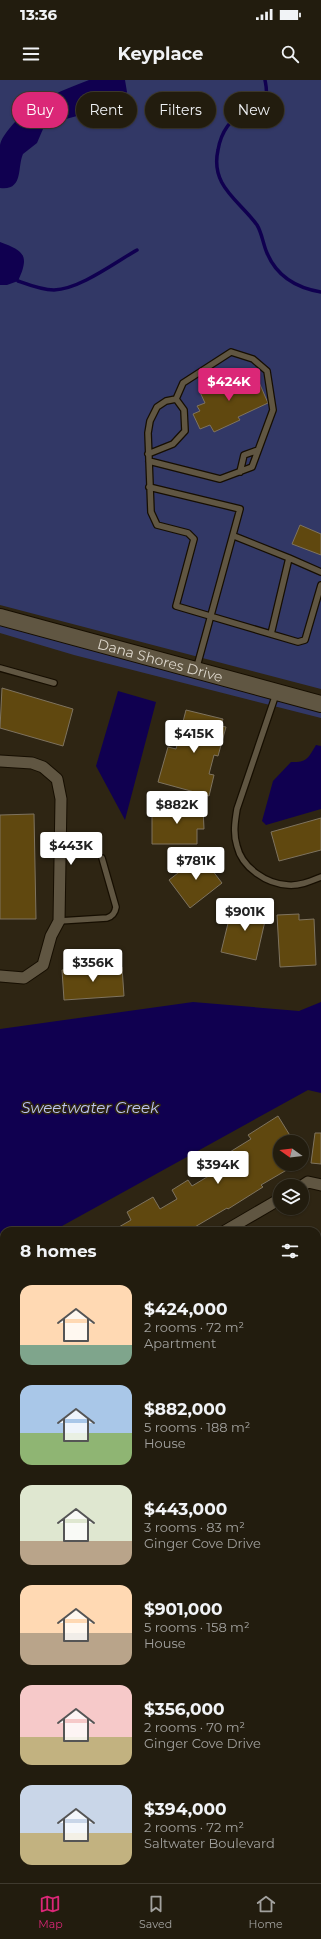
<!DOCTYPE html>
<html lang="en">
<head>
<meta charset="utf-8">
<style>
	body { margin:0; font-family:Montserrat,sans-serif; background:#2e291c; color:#f1f3f6; height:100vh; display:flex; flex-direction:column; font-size:15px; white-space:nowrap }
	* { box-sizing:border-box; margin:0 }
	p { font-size:13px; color:#a2a19e }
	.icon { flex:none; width:22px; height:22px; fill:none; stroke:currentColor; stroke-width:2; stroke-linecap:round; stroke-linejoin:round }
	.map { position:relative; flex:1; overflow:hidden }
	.details { position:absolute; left:0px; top:1147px; width:321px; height:656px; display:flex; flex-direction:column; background:#221c0e; border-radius:12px 12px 0 0; box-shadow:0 1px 3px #0004,0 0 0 1px #3f3a2e }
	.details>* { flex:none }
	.banner { position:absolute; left:12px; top:12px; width:297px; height:36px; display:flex; gap:8px }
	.needle { width:26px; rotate:284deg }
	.controls { position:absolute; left:273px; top:1055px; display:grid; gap:8px }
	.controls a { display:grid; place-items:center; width:36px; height:36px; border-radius:50%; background:#221c0e; box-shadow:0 1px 3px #0004,0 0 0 1px #3f3a2e; font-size:20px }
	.price { position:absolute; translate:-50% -34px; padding:0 9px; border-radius:4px; background:#fff; color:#222; font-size:13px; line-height:26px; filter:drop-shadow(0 1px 2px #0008) }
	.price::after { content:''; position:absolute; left:50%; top:24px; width:12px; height:9px; margin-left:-6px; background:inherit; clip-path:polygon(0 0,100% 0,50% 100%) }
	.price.on { background:#db2777; color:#fff }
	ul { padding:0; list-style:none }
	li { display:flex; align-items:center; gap:12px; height:100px; padding:0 20px }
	li span { display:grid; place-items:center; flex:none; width:112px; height:80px; border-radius:12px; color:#555 }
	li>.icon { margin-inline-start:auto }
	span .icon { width:48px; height:48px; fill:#fffc; stroke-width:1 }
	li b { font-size:17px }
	h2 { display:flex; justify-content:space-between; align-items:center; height:48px; padding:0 20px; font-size:17px }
	.tag { padding:0 14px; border-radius:18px; background:#221c0e; box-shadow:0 1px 3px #0004,0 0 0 1px #3f3a2e; font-size:14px; line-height:36px }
	.tag.on { background:#db2777; color:#fff }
	.status { display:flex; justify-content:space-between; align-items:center; height:28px; padding:0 20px; background:#221c0e; direction:ltr }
	.status svg { height:11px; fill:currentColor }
	header { display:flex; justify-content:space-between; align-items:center; height:52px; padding:0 20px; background:#221c0e; font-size:18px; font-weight:700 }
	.tab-bar { display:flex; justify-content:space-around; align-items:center; height:56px; border-top:1px solid #3f3a2e; background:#221c0e; font-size:11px; color:#a2a19e }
	.tab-bar a { display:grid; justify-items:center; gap:2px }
	.tab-bar .on { color:#db2777 }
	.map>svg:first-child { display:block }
	.green { fill:#323866 }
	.water { fill:#100050 }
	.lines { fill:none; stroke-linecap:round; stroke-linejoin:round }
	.stream { stroke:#100050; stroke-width:3.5 }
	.building { fill:#60480f; stroke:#7e735f }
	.lane-casing { stroke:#160e01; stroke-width:8 }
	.street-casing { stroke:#160e01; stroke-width:13 }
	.secondary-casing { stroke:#160e01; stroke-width:18 }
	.lane { stroke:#605642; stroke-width:5.5 }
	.street { stroke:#605642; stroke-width:11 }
	.secondary { stroke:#605642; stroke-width:16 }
	.labels { text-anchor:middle; stroke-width:3; stroke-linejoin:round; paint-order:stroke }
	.street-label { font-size:14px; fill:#ddd7cc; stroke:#2e2513 }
	.water-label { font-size:15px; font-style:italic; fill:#bdc6f3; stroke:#2e2513 }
</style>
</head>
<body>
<div class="status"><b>13:36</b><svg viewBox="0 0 49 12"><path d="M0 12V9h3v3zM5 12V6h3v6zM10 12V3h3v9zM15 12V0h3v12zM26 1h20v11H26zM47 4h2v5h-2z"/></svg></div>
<header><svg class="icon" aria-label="menu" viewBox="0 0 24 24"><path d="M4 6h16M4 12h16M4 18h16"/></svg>Keyplace<svg class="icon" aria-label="search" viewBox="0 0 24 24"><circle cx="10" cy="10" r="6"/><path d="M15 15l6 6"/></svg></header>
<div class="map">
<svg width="321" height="1803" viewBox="0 0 321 1803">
	<rect width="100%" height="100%" fill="#2e2513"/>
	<path class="green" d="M0 0H321V609L0 525Z
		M0 544 321 630V638L74 575 0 553Z
		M0 1720 4 1721V1799H215L228 1803H0Z"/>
	<path class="water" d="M89 0H125L127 12 122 19 116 23 90 29 77 36 51 43 43 49 37 63 23 74C17 87 24 111 0 108 0 94 0 78 0 65 1 59 6 53 9 49 30 22 58 12 89 0Z
		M0 162C24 171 30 175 18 201L7 205H0Z
		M118 611 156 622 125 740 96 686Z
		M316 665 321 666V729L266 745 262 741 273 701 291 682C307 683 308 678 316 665Z
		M193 922 299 931 321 922V1013L308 1010 53 1151H4V1169L0 1170V949Z
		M0 1372 4 1373V1434L0 1451Z
		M0 1578 4 1583V1711L0 1710Z
		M317 1679 321 1680V1803H247L234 1799H317Z"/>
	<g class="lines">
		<path class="stream" d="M265 0C266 6 268 13 265 18 261 24 253 27 247 30 231 38 221 52 218 70 210 106 239 120 257 145 262 153 263 164 267 173 277 197 297 208 321 212
			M18 201C29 205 42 210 54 210 80 209 114 183 137 170"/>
	</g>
	<path class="building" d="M245 293 246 297 255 293 268 323 238 337 240 340 214 352 210 345 200 349 193 334 200 331 197 326 205 323 199 310 218 301 220 304Z
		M300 445 321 454V475L292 464Z
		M2 608 73 629 63 666 0 648Z
		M186 630 223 639 221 646 226 647 218 676 214 675 209 694 214 695 209 716 158 702 168 667 176 669Z
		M152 728H203L204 749H197V764H152Z
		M34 734 36 839H0V735Z
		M321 738V770L279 781 271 752Z
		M205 772 213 783 209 786 222 803 190 828 169 800Z
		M247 823 268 828 256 880 221 872 232 827 245 831Z
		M299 834V840L314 839 316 885 280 887 277 835Z
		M122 887 124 916 64 920 62 890Z
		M278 1036 294 1062H280V1084H297L261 1105 263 1107 228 1129 227 1128 188 1151H112L131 1140 127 1132 153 1117 160 1129 177 1119 172 1110 188 1100 192 1106 217 1091 212 1083 251 1059 248 1055Z
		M315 1053H321V1084L311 1083Z"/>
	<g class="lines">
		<g class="lane-casing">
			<path id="lane" d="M148 374 173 364 185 351 184 330 176 319 166 321 157 327 150 341 148 353 151 432 157 445 188 453 194 459 176 526 298 562 305 560 321 505
				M149 381 220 399 252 387 273 330 267 291 253 279 231 272 183 303 176 319
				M240 392 244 375 258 370
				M149 407 240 429 196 590
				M234 456 289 478
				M271 554 289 478 321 492
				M0 588 54 603
				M276 614 237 729C235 741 233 754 237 766 242 788 267 804 288 805 300 806 311 801 321 797
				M59 841 107 838C113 836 115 833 116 827L102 778"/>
		</g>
		<g class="street-casing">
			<path id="street" d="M0 681 32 683 43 687 57 699 61 719 59 841 51 856 43 885 24 898 0 896
				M302 1106 308 1102 321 1105
				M225 1151 280 1119
				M0 1266H4
				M317 1306 321 1304
				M317 1580 321 1581"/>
		</g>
		<g class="secondary-casing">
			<g id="secondary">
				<path id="s1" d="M0 537 321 624"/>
			</g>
		</g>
		<use href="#lane" class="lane"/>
		<use href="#street" class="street"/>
		<use href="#secondary" class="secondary"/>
	</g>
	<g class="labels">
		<g class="street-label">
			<text dy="5" stroke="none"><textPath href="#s1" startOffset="166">Dana Shores Drive</textPath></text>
		</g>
		<g class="water-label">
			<text x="90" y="1033">Sweetwater Creek</text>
		</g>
	</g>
</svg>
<div class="controls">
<a><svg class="needle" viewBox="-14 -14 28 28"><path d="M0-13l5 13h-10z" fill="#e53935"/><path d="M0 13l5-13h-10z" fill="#a2a19e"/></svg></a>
<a><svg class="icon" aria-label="layers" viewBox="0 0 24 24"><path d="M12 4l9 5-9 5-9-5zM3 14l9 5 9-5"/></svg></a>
</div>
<b class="price on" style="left:229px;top:322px">$424K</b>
<b class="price" style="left:194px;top:674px">$415K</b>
<b class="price" style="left:177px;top:745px">$882K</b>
<b class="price" style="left:71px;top:786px">$443K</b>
<b class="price" style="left:196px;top:801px">$781K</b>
<b class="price" style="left:245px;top:852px">$901K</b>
<b class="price" style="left:93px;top:903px">$356K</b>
<b class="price" style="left:218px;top:1105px">$394K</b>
<div class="banner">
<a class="tag on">Buy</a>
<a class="tag">Rent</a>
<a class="tag">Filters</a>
<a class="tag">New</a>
</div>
<section class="details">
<h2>8 homes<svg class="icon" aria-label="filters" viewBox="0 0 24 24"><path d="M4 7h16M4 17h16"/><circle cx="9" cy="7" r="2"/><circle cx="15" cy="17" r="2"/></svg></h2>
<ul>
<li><span style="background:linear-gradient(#ffd9b3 75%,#7fa58c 0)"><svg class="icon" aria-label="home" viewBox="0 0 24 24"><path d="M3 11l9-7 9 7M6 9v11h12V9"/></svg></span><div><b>$424,000</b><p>2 rooms · 72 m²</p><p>Apartment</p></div></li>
<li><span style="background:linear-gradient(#a9c7e8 60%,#8fb573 0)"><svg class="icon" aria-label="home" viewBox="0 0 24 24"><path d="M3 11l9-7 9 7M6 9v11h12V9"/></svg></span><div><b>$882,000</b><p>5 rooms · 188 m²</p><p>House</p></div></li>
<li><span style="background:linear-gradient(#dfe7d0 70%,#b9a48a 0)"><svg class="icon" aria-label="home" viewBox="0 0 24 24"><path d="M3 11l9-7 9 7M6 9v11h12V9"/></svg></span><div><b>$443,000</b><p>3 rooms · 83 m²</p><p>Ginger Cove Drive</p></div></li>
<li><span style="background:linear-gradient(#ffd9b3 60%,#b9a48a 0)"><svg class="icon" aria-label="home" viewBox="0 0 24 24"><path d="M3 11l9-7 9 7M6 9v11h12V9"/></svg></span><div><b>$901,000</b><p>5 rooms · 158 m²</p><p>House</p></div></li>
<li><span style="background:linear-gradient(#f6c9c9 65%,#c2b280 0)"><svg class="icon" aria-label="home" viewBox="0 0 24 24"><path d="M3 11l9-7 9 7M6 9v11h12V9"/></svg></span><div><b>$356,000</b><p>2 rooms · 70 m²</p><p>Ginger Cove Drive</p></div></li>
<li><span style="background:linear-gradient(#c9d6e8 60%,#c2b280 0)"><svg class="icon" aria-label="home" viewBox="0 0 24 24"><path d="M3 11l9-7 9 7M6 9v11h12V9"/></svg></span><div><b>$394,000</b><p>2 rooms · 72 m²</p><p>Saltwater Boulevard</p></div></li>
</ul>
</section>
</div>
<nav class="tab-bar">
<a class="on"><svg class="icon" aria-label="map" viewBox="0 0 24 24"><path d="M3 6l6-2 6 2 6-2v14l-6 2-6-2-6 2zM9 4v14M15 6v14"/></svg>Map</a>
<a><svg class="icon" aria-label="saved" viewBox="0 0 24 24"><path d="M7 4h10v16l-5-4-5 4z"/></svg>Saved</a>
<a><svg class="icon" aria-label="home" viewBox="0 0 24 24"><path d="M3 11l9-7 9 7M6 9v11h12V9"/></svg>Home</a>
</nav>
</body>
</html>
